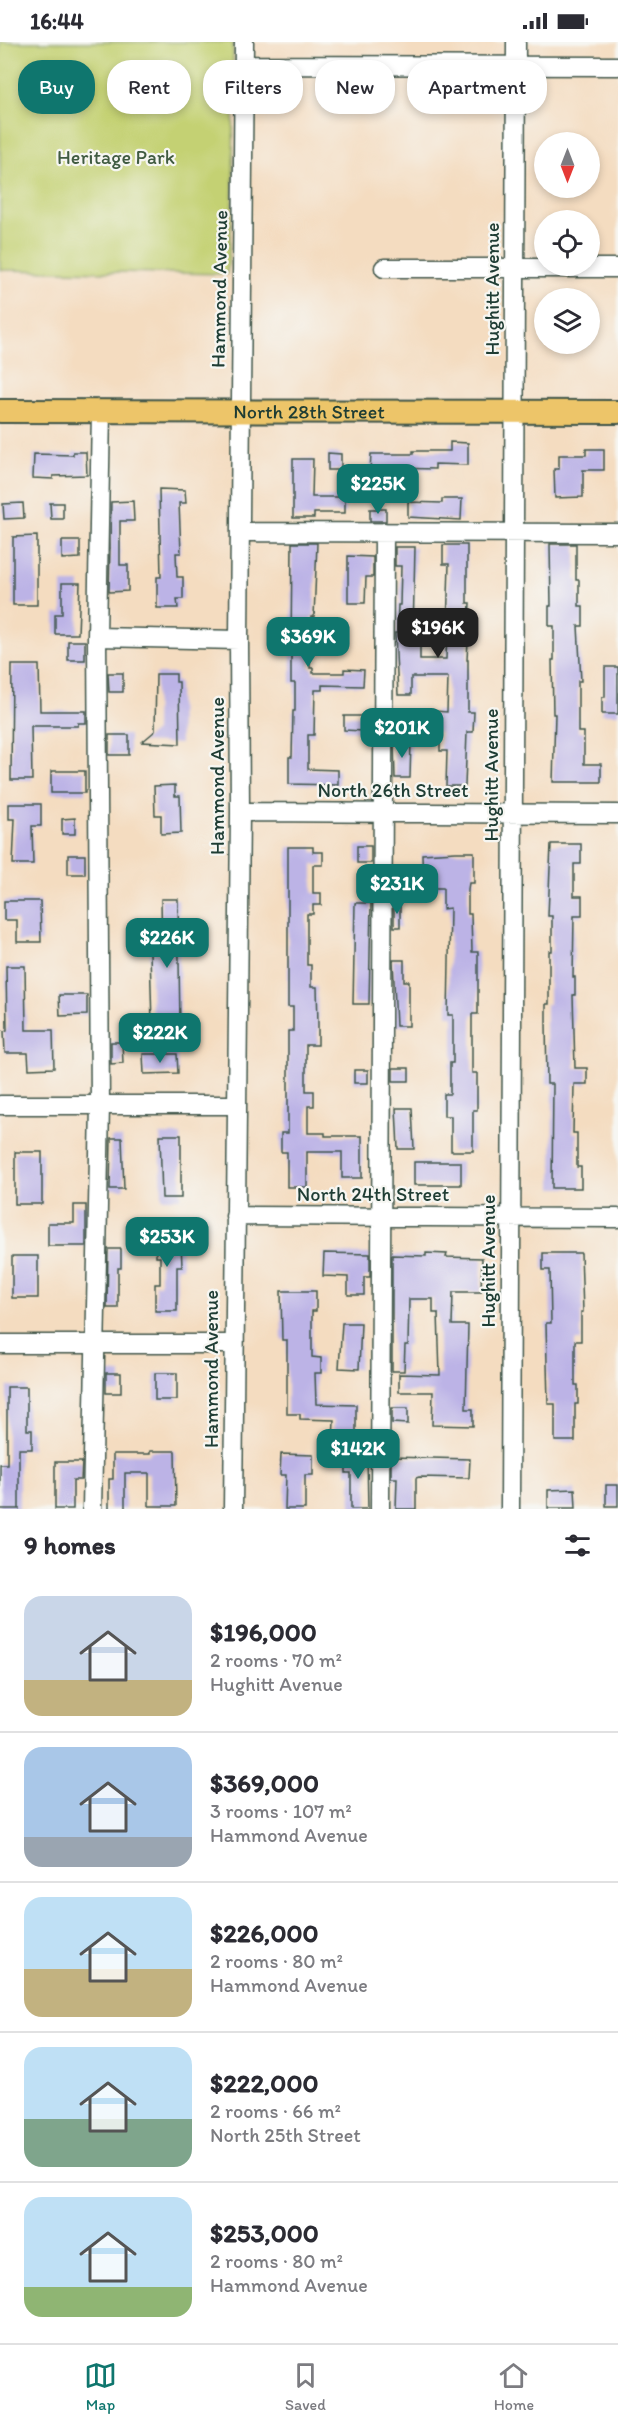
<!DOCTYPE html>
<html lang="en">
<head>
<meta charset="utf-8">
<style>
	body { margin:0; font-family:Itim,sans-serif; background:#f2f2f3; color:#2b2b33; height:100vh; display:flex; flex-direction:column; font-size:22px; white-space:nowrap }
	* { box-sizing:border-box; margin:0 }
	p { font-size:20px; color:#7c7c81 }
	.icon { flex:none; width:33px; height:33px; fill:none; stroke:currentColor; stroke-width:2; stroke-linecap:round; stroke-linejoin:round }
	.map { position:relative; height:1467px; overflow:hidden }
	.drawer { display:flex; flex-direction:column; background:#fff; flex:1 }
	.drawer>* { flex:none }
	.hud { position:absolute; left:18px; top:18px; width:582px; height:54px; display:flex; gap:12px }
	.needle { width:39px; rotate:180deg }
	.buttons { position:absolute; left:534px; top:90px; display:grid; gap:12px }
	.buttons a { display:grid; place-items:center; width:66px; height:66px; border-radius:50%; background:#fff; box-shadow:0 3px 9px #0003; font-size:30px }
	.price { position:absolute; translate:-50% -51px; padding:0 14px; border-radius:12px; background:#0f766e; color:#fff; font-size:20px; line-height:39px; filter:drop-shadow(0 2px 3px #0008) }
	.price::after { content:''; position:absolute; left:50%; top:36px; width:18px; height:14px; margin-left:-9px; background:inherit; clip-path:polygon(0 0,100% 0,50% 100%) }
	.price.current { background:#222; color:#fff }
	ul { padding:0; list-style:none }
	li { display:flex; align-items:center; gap:18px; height:150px; padding:0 24px }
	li+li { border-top:2px solid #e1e1e2 }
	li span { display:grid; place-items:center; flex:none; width:168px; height:120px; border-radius:18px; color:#555 }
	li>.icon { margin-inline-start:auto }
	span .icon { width:72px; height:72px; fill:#fffc; stroke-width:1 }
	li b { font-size:26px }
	h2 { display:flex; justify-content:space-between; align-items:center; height:72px; padding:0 24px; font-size:26px }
	.pill { padding:0 21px; border-radius:24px; background:#fff; box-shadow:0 3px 9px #0003; font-size:21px; line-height:54px }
	.pill.current { background:#0f766e; color:#fff }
	.status { display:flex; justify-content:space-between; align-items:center; height:42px; padding:0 30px; background:#fff; direction:ltr }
	.status svg { height:16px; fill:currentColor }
	.tabs { display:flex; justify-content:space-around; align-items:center; height:84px; border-top:2px solid #e1e1e2; background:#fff; font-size:16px; color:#7c7c81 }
	.tabs a { display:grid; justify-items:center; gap:3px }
	.tabs .current { color:#0f766e }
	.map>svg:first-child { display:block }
	.green { fill:#c4d173; stroke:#728754; stroke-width:1.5 }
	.building { fill:#bcb3e6 }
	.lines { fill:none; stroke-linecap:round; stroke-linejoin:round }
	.minor-casing { stroke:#3f5549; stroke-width:21 }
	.major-casing { stroke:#3f5549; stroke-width:26 }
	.minor { stroke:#fff; stroke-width:18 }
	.major { stroke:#edc569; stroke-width:22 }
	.labels { text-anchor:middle; stroke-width:4.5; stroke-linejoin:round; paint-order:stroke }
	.park-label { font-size:20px; fill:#405b41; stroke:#f6f6f2 }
	.street-label { font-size:20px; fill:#1f3d34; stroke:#f6f6f2 }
</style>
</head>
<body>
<div class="status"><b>16:44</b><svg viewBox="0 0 49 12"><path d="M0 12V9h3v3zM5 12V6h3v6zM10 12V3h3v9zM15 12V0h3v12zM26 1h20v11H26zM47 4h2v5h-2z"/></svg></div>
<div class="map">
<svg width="618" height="1467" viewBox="0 0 618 1467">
	<rect width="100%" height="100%" fill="#f6f6f2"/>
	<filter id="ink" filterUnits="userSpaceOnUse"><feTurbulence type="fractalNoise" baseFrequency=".0167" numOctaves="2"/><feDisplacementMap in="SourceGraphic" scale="12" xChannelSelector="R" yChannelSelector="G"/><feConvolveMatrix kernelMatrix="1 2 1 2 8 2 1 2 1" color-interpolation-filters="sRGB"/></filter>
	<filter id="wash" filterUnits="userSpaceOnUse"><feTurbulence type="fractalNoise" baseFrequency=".008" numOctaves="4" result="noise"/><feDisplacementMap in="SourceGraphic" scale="24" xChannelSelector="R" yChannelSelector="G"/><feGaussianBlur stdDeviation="1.35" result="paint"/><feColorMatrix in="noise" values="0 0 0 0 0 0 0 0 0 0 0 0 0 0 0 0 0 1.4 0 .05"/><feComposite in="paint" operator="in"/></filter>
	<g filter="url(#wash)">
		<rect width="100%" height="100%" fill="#f4dcc0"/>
		<path class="green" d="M0 0H233C233 77 236 155 227 232L0 228Z"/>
		<g id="blocks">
			<path class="building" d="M450 400 468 401V423L435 422V427L393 426V431L370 430 371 412H413V409H450Z
				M586 407H604V428H583V455L555 456 554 427H559V413H586Z
				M73 410H86L87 433 53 434V437L33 436 34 412 73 413Z
				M328 411 341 412V428H328Z
				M293 417H313L312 455H345V471H314V476H293Z
				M159 447 185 448 186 461H179L181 511H176L177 535H183V557H177L178 566H157V535H161Z
				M442 457H462L461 478 408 475V460L442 461Z
				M133 459 134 479H120V523H128V549L109 550 111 460Z
				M23 461 24 476 4 477 3 462Z
				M50 461H63V477H51Z
				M370 467H386V479H370Z
				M37 494V563H13V495Z
				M62 499H80V516L62 517Z
				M292 501H317L314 575H311L310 626H313V631H344V627L364 628 363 644 322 643V648H315L314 693H308V727L338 728V743L289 742V715H292L293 669H295V641H291V608Z
				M550 502H576V538H579V564H583V584H578L581 639H578V690H584V722H601V740H553L555 672H553L552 618H554V584H549V564H551Z
				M443 503H467V561H470L467 618H468V670H474L473 690H467L465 744H446L447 709H440V690L400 688 401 672 435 673V669L447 670 448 635H411V653H398L395 591H397L398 563H400L401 524H395V505H415L413 591 420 592V617H446L449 522H443Z
				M348 514 373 515V535H366L365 561H348Z
				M62 541H80L78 592H55V572H62Z
				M68 599H85V618H68Z
				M12 623H39L40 669H86V681H78V684H31L32 738H11Z
				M605 625H618V672H602V655H605Z
				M108 631H123V650H109Z
				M156 632H176V640H179L180 702 142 700 155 689Z
				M344 674H363V689L344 688Z
				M109 693H129V713H109Z
				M394 699H411L410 736H395Z
				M51 729H85V751H51Z
				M175 743V754H180L181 791 161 792V773H155L154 744Z
				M9 762H41V784H32L33 822H13L15 777H9Z
				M75 776V792H62V777Z
				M551 802H581V822H574V854H582V874H574L573 935H575V953H573L575 1026H587V1042H574L573 1091H577V1125H581V1146H552L553 1042H547L546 981V962H549V909H552V874H548Z
				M357 804H371V821H357Z
				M288 805H313V810H323V823H313V851H321V863H313V872H307V923H311V945H317L318 982V1003H306V1049H314V1064H308V1091H325V1094H362V1136H342V1110H307V1145H287V1110H281V1091H288V989H293V965H288Z
				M456 810H474V841H469L468 847V872H471L472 910H478V972H472V1031H477V1068H473V1109H451V1074H444V1052H450V1021H453V973H448L450 866 443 867V846H423L422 812Z
				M68 813H85V832H68Z
				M161 857H178L180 981 152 982 150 910H162Z
				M4 859H40L41 900H17V878H4Z
				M355 861H371L369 962H353Z
				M394 861H400V885H394Z
				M393 918H404V939H409V984H396Z
				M6 924H25L26 988H53L54 1026 29 1027 28 1011H5L4 989 7 988Z
				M59 953H87V973L60 974Z
				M111 1000H122L123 1021 111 1022Z
				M143 1012H177L178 1031 144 1032Z
				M393 1026H409V1039H393Z
				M354 1028H368V1041H354Z
				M396 1066H412L414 1107H398Z
				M160 1093H181V1156H162Z
				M111 1096H122L124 1147H110Z
				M15 1110H42V1162H15Z
				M414 1120H461V1143H414Z
				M74 1163H86V1204H48V1181H74Z
				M151 1188H177V1200H181L182 1225H177V1269H155V1242H160V1215H156V1205H151Z
				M108 1207H121V1226H118V1266H107Z
				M324 1211 370 1212V1235H364V1253H348V1235L323 1234Z
				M426 1211 447 1212 446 1215 482 1216 481 1250H453L452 1283H468L466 1367H473V1384L432 1383 433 1350H399V1332L440 1333 438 1271H433V1257H409L408 1303H405L404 1329H392V1213L426 1214Z
				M543 1211H581L583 1270H581V1299H575V1343H578V1362H575V1399H555V1362H548L546 1281H551L550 1228H543Z
				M12 1214H38V1256H12Z
				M281 1249H316V1269H312V1315L321 1316V1331H315L316 1362 356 1363V1399L333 1398 334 1378 300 1377V1372H287V1298H282Z
				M342 1281H361L359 1327 339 1326Z
				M106 1331H121V1351H106Z
				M155 1331H177V1358H155Z
				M7 1345H27V1388H32V1407H19V1467H0V1422H7Z
				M392 1366H408V1382L392 1381Z
				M150 1409H175L176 1464H149V1431H125V1467H109V1437H113V1412H150Z
				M281 1412 313 1413V1433H305V1467H285L286 1433H280Z
				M346 1412 367 1413 368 1467H351V1431H346Z
				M391 1415 470 1417 469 1436 419 1435 416 1436V1467H396L397 1436H391Z
				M55 1420H82L81 1438H73V1467H55Z
				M606 1443H618V1464H606Z
				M575 1447 576 1466H548V1448Z"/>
		</g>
	</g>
	<g filter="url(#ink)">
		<use href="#blocks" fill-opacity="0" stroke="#3f5549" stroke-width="1.5"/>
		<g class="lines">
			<g class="minor-casing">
				<path id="minor" d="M244 23 618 24
					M384 226H618
					M240 490 618 491
					M97 595 239 598
					M240 770 618 772
					M0 1063H235
					M235 1174 618 1176
					M0 1302H234
					M92 1467 100 1063 97 595 101 369
					M233 1467 240 770 239 598 244 0
					M380 1467 384 490
					M510 1467 516 0"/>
			</g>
			<g class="major-casing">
				<g id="major">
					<path id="s1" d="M0 369 618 370"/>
				</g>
			</g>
			<use href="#minor" class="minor"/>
			<use href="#major" class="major"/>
		</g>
	</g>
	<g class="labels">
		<g class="park-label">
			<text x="116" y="122">Heritage Park</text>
		</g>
		<g class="street-label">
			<text transform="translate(219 247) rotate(-89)" y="7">Hammond Avenue</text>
			<text transform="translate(492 247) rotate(-90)" y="7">Hughitt Avenue</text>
			<text dy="7" stroke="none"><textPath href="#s1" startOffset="309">North 28th Street</textPath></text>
			<text transform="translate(491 733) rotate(-90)" y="7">Hughitt Avenue</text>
			<text transform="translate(217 734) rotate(-90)" y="7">Hammond Avenue</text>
			<text x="393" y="755">North 26th Street</text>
			<text x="373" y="1159">North 24th Street</text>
			<text transform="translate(488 1219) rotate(-90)" y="7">Hughitt Avenue</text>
			<text transform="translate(211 1327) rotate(-90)" y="7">Hammond Avenue</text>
		</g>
	</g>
</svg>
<div class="buttons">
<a><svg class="needle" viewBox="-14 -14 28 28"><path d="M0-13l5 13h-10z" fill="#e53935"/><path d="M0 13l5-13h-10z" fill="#7c7c81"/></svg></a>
<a><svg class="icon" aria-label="locate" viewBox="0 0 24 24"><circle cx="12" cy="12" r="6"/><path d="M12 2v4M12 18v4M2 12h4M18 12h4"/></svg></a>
<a><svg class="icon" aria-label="layers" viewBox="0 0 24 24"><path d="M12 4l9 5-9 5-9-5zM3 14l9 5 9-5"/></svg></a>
</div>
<b class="price" style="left:378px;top:473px">$225K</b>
<b class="price current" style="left:438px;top:617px">$196K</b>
<b class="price" style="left:308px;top:626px">$369K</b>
<b class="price" style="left:402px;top:717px">$201K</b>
<b class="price" style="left:397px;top:873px">$231K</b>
<b class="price" style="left:167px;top:927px">$226K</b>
<b class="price" style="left:160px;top:1022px">$222K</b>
<b class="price" style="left:167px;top:1226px">$253K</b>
<b class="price" style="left:358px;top:1438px">$142K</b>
<div class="hud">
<a class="pill current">Buy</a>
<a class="pill">Rent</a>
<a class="pill">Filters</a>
<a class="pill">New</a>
<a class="pill">Apartment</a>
</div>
</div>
<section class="drawer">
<h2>9 homes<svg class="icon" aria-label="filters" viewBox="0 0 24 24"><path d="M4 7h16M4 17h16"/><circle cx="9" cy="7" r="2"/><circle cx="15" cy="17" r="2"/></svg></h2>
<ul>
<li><span style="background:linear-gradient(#c9d6e8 70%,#c2b280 0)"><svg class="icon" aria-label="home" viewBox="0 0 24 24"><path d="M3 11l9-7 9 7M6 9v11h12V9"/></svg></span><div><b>$196,000</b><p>2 rooms · 70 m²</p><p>Hughitt Avenue</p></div></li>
<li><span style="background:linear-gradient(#a9c7e8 75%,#9aa5b1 0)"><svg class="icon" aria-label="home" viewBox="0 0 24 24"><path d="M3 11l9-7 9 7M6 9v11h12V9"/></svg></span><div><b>$369,000</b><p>3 rooms · 107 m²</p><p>Hammond Avenue</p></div></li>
<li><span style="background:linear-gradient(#bfe0f5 60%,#c2b280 0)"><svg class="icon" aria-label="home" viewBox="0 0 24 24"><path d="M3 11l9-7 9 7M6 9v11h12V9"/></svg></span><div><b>$226,000</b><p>2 rooms · 80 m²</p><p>Hammond Avenue</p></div></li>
<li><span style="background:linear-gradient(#bfe0f5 60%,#7fa58c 0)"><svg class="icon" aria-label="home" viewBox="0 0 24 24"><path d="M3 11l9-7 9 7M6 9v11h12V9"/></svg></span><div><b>$222,000</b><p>2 rooms · 66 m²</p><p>North 25th Street</p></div></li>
<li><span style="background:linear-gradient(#bfe0f5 75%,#8fb573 0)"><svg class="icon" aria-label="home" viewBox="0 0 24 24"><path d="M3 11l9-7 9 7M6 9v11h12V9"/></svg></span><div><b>$253,000</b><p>2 rooms · 80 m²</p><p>Hammond Avenue</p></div></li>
</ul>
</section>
<nav class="tabs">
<a class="current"><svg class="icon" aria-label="map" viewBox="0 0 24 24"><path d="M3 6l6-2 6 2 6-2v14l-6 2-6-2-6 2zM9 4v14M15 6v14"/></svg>Map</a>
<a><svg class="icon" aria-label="saved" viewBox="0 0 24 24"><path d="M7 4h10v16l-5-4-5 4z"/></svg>Saved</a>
<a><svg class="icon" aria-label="home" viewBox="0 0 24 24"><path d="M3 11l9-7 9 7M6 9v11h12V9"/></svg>Home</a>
</nav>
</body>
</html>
